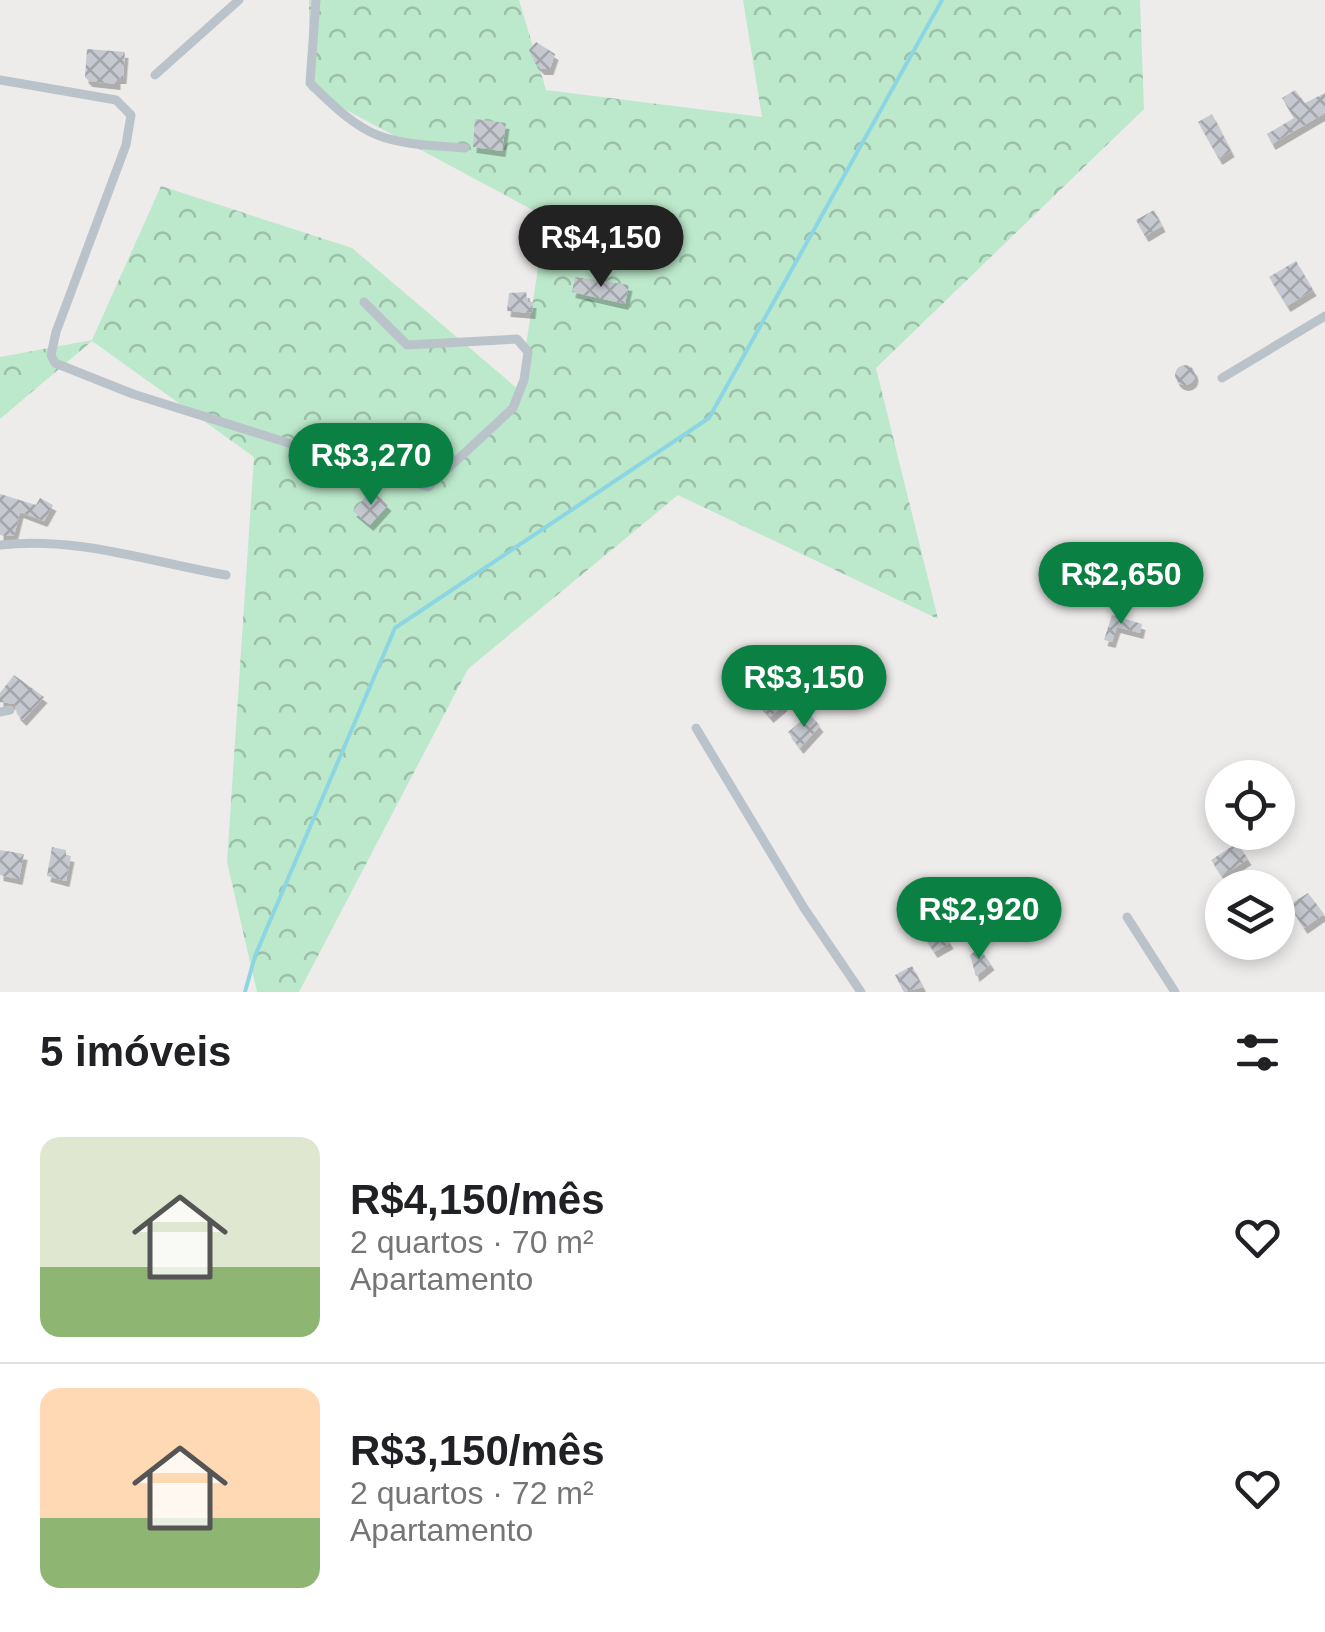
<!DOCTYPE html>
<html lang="pt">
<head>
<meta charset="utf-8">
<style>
	body { margin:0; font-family:Helvetica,sans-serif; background:#f2f2f2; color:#202124; height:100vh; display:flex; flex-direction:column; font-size:38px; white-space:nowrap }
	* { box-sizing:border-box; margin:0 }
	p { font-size:32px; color:#757577 }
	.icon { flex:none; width:55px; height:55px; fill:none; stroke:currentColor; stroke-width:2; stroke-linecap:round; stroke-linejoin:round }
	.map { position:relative; height:992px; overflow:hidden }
	.drawer { display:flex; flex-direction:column; background:#fff; flex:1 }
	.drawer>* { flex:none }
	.buttons { position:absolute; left:1205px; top:760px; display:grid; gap:20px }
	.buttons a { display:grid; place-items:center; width:90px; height:90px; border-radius:50%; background:#fff; box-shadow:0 5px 15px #0003; font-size:50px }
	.price { position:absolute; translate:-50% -85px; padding:0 22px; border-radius:35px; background:#0b8043; color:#fff; font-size:32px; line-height:65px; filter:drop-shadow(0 2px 5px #0008) }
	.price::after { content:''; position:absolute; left:50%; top:60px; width:30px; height:22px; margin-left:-15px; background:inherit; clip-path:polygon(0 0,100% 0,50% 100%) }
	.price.active { background:#222; color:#fff }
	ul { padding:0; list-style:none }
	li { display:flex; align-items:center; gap:30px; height:250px; padding:0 40px }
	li+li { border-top:2px solid #e0e0e0 }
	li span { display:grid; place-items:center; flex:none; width:280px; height:200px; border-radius:20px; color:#555 }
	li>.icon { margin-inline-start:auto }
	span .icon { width:120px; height:120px; fill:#fffc; stroke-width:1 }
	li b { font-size:42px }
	h2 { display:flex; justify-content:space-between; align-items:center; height:120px; padding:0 40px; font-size:42px }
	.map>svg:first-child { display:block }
	.forest { fill:url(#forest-crowns) }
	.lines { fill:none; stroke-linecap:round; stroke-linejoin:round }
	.stream { stroke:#8cd6e3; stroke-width:4 }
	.building { fill:url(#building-cross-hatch); filter:url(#shadow) }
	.street { stroke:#bac3ca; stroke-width:9 }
</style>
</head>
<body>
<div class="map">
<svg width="1325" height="992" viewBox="0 0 1325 992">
	<defs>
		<pattern id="forest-crowns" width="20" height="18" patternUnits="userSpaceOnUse" patternTransform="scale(2.5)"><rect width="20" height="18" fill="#bce9cb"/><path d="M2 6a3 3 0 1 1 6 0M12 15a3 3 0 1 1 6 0" fill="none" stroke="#9bbfa8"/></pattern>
		<pattern id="building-cross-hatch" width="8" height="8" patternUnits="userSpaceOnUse" patternTransform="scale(2.5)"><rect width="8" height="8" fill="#c5c8ce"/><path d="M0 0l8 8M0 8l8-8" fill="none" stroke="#a2a5aa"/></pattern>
		<filter id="shadow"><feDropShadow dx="3.5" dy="6" stdDeviation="0" flood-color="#0004"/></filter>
	</defs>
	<rect width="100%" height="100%" fill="#eeebeb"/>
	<path class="forest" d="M309 0H519L546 90 762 117 743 0H1140L1144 109 876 368 938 619 678 495 468 669 299 992H257L227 862 254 457 92 341 0 419V357L92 340 161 186 352 248 519 390 546 217 309 90Z"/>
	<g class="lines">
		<path class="stream" d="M245 992 255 956 395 628 709 418 942 0"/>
	</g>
	<path class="building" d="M536 42 555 54 550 69H541L535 63 529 50Z
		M87 49 125 52 123 78H117V84L89 81 85 77Z
		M1295 90 1305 103 1325 93V113L1272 144 1267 134 1294 118 1282 98Z
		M1212 114 1231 151 1219 159 1198 122Z
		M475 119 506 123 502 151 473 147Z
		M1154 210 1162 226 1145 236 1136 220Z
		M601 234 622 239 618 257 582 249 584 240 599 244Z
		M1296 261 1313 290 1287 306 1269 277Z
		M575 277 629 285 625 304 572 292Z
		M526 292 528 302H533L532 313 507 311 509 293Z
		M1175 375a10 10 0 1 1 20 0a10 10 0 1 1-20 0Z
		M372 490 388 505 370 525 353 511Z
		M0 494 36 505 40 498 53 505 44 521 20 512 14 536H6L0 535Z
		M1112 615 1142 624 1140 633 1117 627 1112 642 1104 640Z
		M14 675 44 697 23 720 17 714 15 704 0 702V693Z
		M774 692 784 705 770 717 759 704Z
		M810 714 820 726 800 748 788 732Z
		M1237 843 1248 859 1222 876 1211 860Z
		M52 847 66 850V855L71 856 66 881 47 876Z
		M0 850 24 854 19 879 0 875Z
		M1308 893 1324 914 1304 928 1289 905Z
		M979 899V939H970L968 909Z
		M939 925 950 943 934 952 923 935Z
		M979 948 991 964 976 976 970 955Z
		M912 966 923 987 904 992 895 975Z"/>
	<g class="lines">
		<path class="street" d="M316 0 310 83C370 143 382 142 465 148
			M155 75 239 0
			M0 80 116 100 131 115 126 145 56 332 51 355 55 363 133 394 428 487 513 408 524 380 528 352 517 339 407 345 364 302
			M1222 378 1325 316
			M0 545C78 536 150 562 226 575
			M0 712 10 710
			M696 728 804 908 861 992
			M1127 917 1175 992"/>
	</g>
</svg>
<div class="buttons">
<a><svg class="icon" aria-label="locate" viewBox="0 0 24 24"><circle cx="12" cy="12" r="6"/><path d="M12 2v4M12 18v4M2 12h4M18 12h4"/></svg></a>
<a><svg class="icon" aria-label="layers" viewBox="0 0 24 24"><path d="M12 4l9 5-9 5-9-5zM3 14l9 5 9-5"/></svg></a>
</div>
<b class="price active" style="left:601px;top:290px">R$4,150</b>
<b class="price" style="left:371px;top:508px">R$3,270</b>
<b class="price" style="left:1121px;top:627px">R$2,650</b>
<b class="price" style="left:804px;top:730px">R$3,150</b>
<b class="price" style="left:979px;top:962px">R$2,920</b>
</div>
<section class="drawer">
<h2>5 imóveis<svg class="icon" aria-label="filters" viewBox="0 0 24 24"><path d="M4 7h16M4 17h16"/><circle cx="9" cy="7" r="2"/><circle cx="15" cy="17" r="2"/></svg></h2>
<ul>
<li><span style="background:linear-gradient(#dfe7d0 65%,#8fb573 0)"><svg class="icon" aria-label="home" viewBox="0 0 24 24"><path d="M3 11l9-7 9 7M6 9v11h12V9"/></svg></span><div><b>R$4,150/mês</b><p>2 quartos · 70 m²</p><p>Apartamento</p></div><svg class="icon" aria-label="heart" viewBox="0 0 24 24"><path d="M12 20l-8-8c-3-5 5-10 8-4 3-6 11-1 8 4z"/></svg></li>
<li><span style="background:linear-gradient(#ffd9b3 65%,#8fb573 0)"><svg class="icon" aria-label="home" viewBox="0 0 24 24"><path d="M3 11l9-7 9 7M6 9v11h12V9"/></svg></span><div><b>R$3,150/mês</b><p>2 quartos · 72 m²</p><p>Apartamento</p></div><svg class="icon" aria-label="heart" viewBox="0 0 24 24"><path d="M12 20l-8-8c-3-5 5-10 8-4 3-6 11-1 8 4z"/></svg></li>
</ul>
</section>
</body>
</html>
